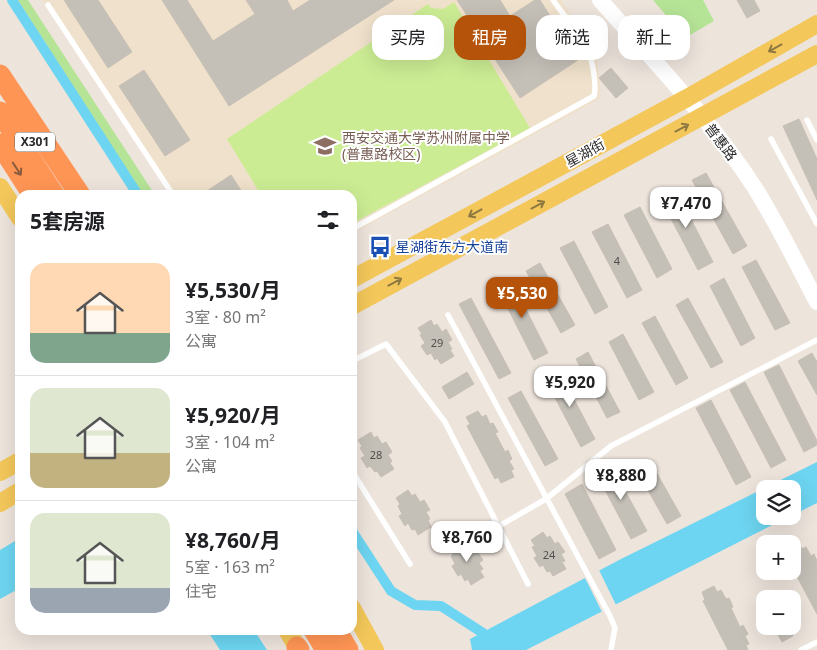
<!DOCTYPE html>
<html lang="zh">
<head>
<meta charset="utf-8">
<style>
	body { margin:0; font-family:"Noto Sans","Noto Sans SC",sans-serif; background:#f6f6f6; color:#202124; height:100vh; display:flex; flex-direction:column; font-size:19px; white-space:nowrap }
	* { box-sizing:border-box; margin:0 }
	p { font-size:16px; color:#757577 }
	.icon { flex:none; width:28px; height:28px; fill:none; stroke:currentColor; stroke-width:2; stroke-linecap:round; stroke-linejoin:round }
	.map { position:relative; flex:1; overflow:hidden }
	.panel { position:absolute; left:15px; top:190px; width:342px; height:445px; display:flex; flex-direction:column; background:#fff; border-radius:15px; box-shadow:0 5px 20px #0002 }
	.panel>* { flex:none }
	.top-card { position:absolute; left:372px; top:15px; width:369px; height:45px; display:flex; gap:10px }
	.tools { position:absolute; left:756px; top:480px; display:grid; gap:10px }
	.tools a { display:grid; place-items:center; width:45px; height:45px; border-radius:10px; background:#fff; box-shadow:0 5px 20px #0002; font-size:25px }
	.price { position:absolute; translate:-50% -42px; padding:0 11px; border-radius:10px; background:#fff; color:#222; font-size:16px; line-height:32px; filter:drop-shadow(0 1px 2px #0008) }
	.price::after { content:''; position:absolute; left:50%; top:30px; width:15px; height:11px; margin-left:-8px; background:inherit; clip-path:polygon(0 0,100% 0,50% 100%) }
	.price.active { background:#b45309; color:#fff }
	ul { padding:0; list-style:none }
	li { display:flex; align-items:center; gap:15px; height:125px; padding:0 15px }
	li+li { border-top:1px solid #e0e0e0 }
	li span { display:grid; place-items:center; flex:none; width:140px; height:100px; border-radius:15px; color:#555 }
	li>.icon { margin-inline-start:auto }
	span .icon { width:60px; height:60px; fill:#fffc; stroke-width:1 }
	li b { font-size:21px }
	h2 { display:flex; justify-content:space-between; align-items:center; height:60px; padding:0 15px; font-size:21px }
	.tag { padding:0 18px; border-radius:15px; background:#fff; box-shadow:0 5px 20px #0002; font-size:18px; line-height:45px }
	.tag.active { background:#b45309; color:#fff }
	.map>svg:first-child { display:block }
	.education { fill:#efe1cb }
	.green { fill:#b6e497 }
	.pitch { fill:#cbec93 }
	.water { fill:#6dd5f1 }
	.pier { fill:#ede4dc }
	.lines { fill:none; stroke-linecap:round; stroke-linejoin:round }
	.canal { stroke:#6dd5f1; stroke-width:10 }
	.building { fill:#c4bfb7; stroke:#c8c0b5 }
	.lane { stroke:#fff; stroke-width:5.5 }
	.secondary { stroke:#fff; stroke-width:16 }
	.primary { stroke:#f3c75a; stroke-width:18 }
	.highway { stroke:#ff9555; stroke-width:21 }
	.oneway { stroke:#8e7842 }
	.oneway2 { stroke:#8a5a3d }
	.labels { text-anchor:middle; stroke-width:4; stroke-linejoin:round; paint-order:stroke }
	.number-label { font-size:11px; fill:#504f4d }
	.shield { fill:#fff; stroke:#6a6a6a; stroke-width:1 }
	.shield-label { font-size:12px; font-weight:bold; fill:#2a2a2a }
	.education-label { font-size:14px; fill:#785e54; stroke:#fff; text-anchor:start }
	.street-label { font-size:14px; fill:#2a2a2a; stroke:#fff }
	.transit-label { font-size:14px; fill:#164399; stroke:#fff; text-anchor:start }
</style>
</head>
<body>
<div class="map">
<svg width="817" height="650" viewBox="0 0 817 650">
	<rect width="100%" height="100%" fill="#ede4dc"/>
	<path class="education" d="M42 0H561L597 55 601 98 353 233 352 195H170Z"/>
	<path class="green" d="M18 0H28L155 195H143Z
		M653 0H703L714 21 685 38Z"/>
	<path class="pitch" d="M454 2 530 128 353 223 352 195H261L227 139 428 4 431 8 443 9Z"/>
	<path class="water" d="M817 462V503L793 515 792 489H765V516H790L526 650H472L470 639 621 559Z
		M20 538V588L0 599V550Z
		M207 630H254L267 650H220Z"/>
	<path class="pier" d="M598 568 617 607 603 614 584 576Z"/>
	<g class="lines">
		<path class="canal" d="M12 0 138 195
			M352 531 391 591 415 605 441 606 483 633"/>
	</g>
	<path class="building" d="M64 0H98L132 52 108 68Z
		M162 0H187L213 41 255 14 246 0H287L293 11 310 0H394L229 106Z
		M457 0H500L510 16 535 0H540L578 60 520 98Z
		M737 0H754L760 11 747 18Z
		M611 68 628 88 616 98 599 78Z
		M144 70 190 140 165 156 119 86Z
		M799 119 817 159V200L783 126Z
		M706 173 747 246 733 254 692 180Z
		M231 175 244 195H201Z
		M675 188 713 262 698 270 659 196Z
		M640 207 672 269 657 278 624 215Z
		M608 224 642 290 627 298 592 232Z
		M574 241 608 307 595 314 560 248Z
		M756 260 790 323 775 330 742 267Z
		M540 263 575 325 561 333 526 271Z
		M510 278 548 353 534 360 496 285Z
		M724 278 755 338 741 346 710 286Z
		M471 298 511 373 499 379 459 304Z
		M688 298 723 362 711 368 676 305Z
		M655 316 688 378 676 385 642 323Z
		M431 320 434 326 437 324 442 332 446 329 452 340 448 342 452 349 450 350 454 356 441 364 437 358 435 360 431 353 427 355 421 346 425 343 420 335 422 334 418 328Z
		M623 334 654 392 639 400 609 342Z
		M588 352 620 412 607 418 576 359Z
		M812 353 817 362V395L798 361Z
		M779 365 817 441V445L804 452 764 372Z
		M558 369 595 439 581 447 544 377Z
		M467 372 474 384 449 399 442 387Z
		M745 382 786 460 771 468 730 390Z
		M521 391 558 459 545 466 508 398Z
		M711 400 751 477 736 485 696 408Z
		M478 411 482 417 486 415 490 424 493 423 498 432 495 433 505 452 508 450 512 459 509 461 514 469 511 470 514 477 501 483 498 477 495 479 467 426 470 424 466 417Z
		M371 432 374 438 377 436 382 444 386 442 392 452 388 455 392 461 390 463 394 469 381 477 377 471 375 472 370 466 367 468 361 458 365 456 360 448 362 446 358 440Z
		M650 461 681 516 667 524 636 469Z
		M610 463 647 531 631 539 595 471Z
		M582 484 616 550 599 559 565 494Z
		M408 490 412 496 415 494 420 502 424 500 430 510 426 512 430 519 428 520 431 527 418 535 415 529 412 530 408 523 405 526 399 516 402 514 398 506 400 504 396 498Z
		M543 532 547 538 550 536 555 544 558 542 565 552 561 554 565 561 562 562 566 569 553 576 550 571 547 572 543 565 540 567 534 558 537 556 532 547 535 546 531 540Z
		M461 541 465 546 468 545 473 552 476 550 483 560 479 563 483 569 480 571 484 577 471 585 468 579 465 581 461 574 458 576 452 566 455 564 451 556 453 554 449 548Z
		M799 542 802 549 806 547 811 556 814 554 817 561V614L792 567V546Z
		M714 586 717 592 721 590 726 599 729 598 733 607 731 608 740 627 743 625 748 634 745 636 749 644 746 645 748 650H728L703 601 705 600 702 592Z
		M773 626H787L793 636 782 642Z"/>
	<g class="lines">
		<path class="lane" d="M48 5 173 195
			M807 120 817 140
			M771 139 817 224
			M352 229 594 96C597 84 592 57 586 46 577 30 563 15 553 0
			M448 315 610 616 615 628 611 650
			M352 361 386 344 445 422 528 584
			M352 471 410 564
			M499 526 546 499 611 446 817 340
			M801 650 817 642"/>
		<path class="secondary" d="M600 0C654 61 711 120 755 188 778 225 797 264 817 302"/>
		<path class="primary" d="M0 187 20 218
			M352 279 687 98 817 24
			M352 306 817 54
			M0 472 20 461
			M0 503 20 491
			M352 608 375 650
			M287 630 299 650"/>
		<path class="highway" d="M0 75 80 195
			M0 112 54 195
			M0 144 33 195
			M314 630 326 650
			M336 630 348 650
			M297 647 299 650"/>
	</g>
	<defs><path id="oneway-shaft" d="M-6 0H5M1.5-3L5.5 0L1.5 3" fill="none" stroke-width="1.6" stroke-linecap="round" stroke-linejoin="round" transform="scale(1.25)"/></defs>
	<g class="oneway">
		<use href="#oneway-shaft" transform="translate(775 48) rotate(151)"/>
		<use href="#oneway-shaft" transform="translate(682 128) rotate(-28)"/>
		<use href="#oneway-shaft" transform="translate(538 205) rotate(-28)"/>
		<use href="#oneway-shaft" transform="translate(475 213) rotate(151)"/>
		<use href="#oneway-shaft" transform="translate(395 282) rotate(-28)"/>
	</g>
	<use class="oneway2" href="#oneway-shaft" transform="translate(17 169) rotate(57)"/>
	<defs>
		<g id="school-bare" transform="scale(1.725)"><path d="M0-5L7-2L0 1L-7-2ZM-4 1L0 2.5L4 1V4Q0 6-4 4Z" fill="#8d6e63" stroke="#fff" stroke-width="2.5" paint-order="stroke"/></g>
		<g id="bus-bare" transform="scale(1.725)"><path d="M-5-6H5V4H4V6H2V4H-2V6H-4V4H-5ZM-3.5-4V0h7V-4ZM-3.5 1.2v1.5H-2V1.2ZM2 1.2v1.5H3.5V1.2Z" fill="#1a4fb4" stroke="#fff" stroke-width="2.5" paint-order="stroke"/></g>
	</defs>
	<g fill-rule="evenodd">
		<use href="#school-bare" x="325" y="146"/>
		<use href="#bus-bare" x="380" y="247"/>
	</g>
	<g class="labels">
		<g class="number-label">
			<text x="617" y="265">4</text>
			<text x="437" y="347">29</text>
			<text x="376" y="459">28</text>
			<text x="549" y="559">24</text>
		</g>
		<rect class="shield" x="15" y="132.5" width="40" height="19" rx="4"/>
		<g class="shield-label">
			<text x="35" y="146">X301</text>
		</g>
		<g class="education-label">
			<text x="342" y="143">西安交通大学苏州附属中学<tspan x="342" dy="16">(普惠路校区)</tspan></text>
		</g>
		<g class="street-label">
			<text transform="translate(721 142) rotate(53)" y="5">普惠路</text>
			<text transform="translate(585 153) rotate(-29)" y="5">星湖街</text>
		</g>
		<g class="transit-label">
			<text x="396" y="252">星湖街东方大道南</text>
		</g>
	</g>
</svg>
<div class="tools">
<a><svg class="icon" aria-label="layers" viewBox="0 0 24 24"><path d="M12 4l9 5-9 5-9-5zM3 14l9 5 9-5"/></svg></a>
<a>+</a>
<a>−</a>
</div>
<b class="price" style="left:686px;top:229px">¥7,470</b>
<b class="price active" style="left:522px;top:319px">¥5,530</b>
<b class="price" style="left:570px;top:408px">¥5,920</b>
<b class="price" style="left:621px;top:501px">¥8,880</b>
<b class="price" style="left:467px;top:563px">¥8,760</b>
<div class="top-card">
<a class="tag">买房</a>
<a class="tag active">租房</a>
<a class="tag">筛选</a>
<a class="tag">新上</a>
</div>
<section class="panel">
<h2>5套房源<svg class="icon" aria-label="filters" viewBox="0 0 24 24"><path d="M4 7h16M4 17h16"/><circle cx="9" cy="7" r="2"/><circle cx="15" cy="17" r="2"/></svg></h2>
<ul>
<li><span style="background:linear-gradient(#ffd9b3 70%,#7fa58c 0)"><svg class="icon" aria-label="home" viewBox="0 0 24 24"><path d="M3 11l9-7 9 7M6 9v11h12V9"/></svg></span><div><b>¥5,530/月</b><p>3室 · 80 m²</p><p>公寓</p></div></li>
<li><span style="background:linear-gradient(#dfe7d0 65%,#c2b280 0)"><svg class="icon" aria-label="home" viewBox="0 0 24 24"><path d="M3 11l9-7 9 7M6 9v11h12V9"/></svg></span><div><b>¥5,920/月</b><p>3室 · 104 m²</p><p>公寓</p></div></li>
<li><span style="background:linear-gradient(#dfe7d0 75%,#9aa5b1 0)"><svg class="icon" aria-label="home" viewBox="0 0 24 24"><path d="M3 11l9-7 9 7M6 9v11h12V9"/></svg></span><div><b>¥8,760/月</b><p>5室 · 163 m²</p><p>住宅</p></div></li>
</ul>
</section>
</div>
</body>
</html>
